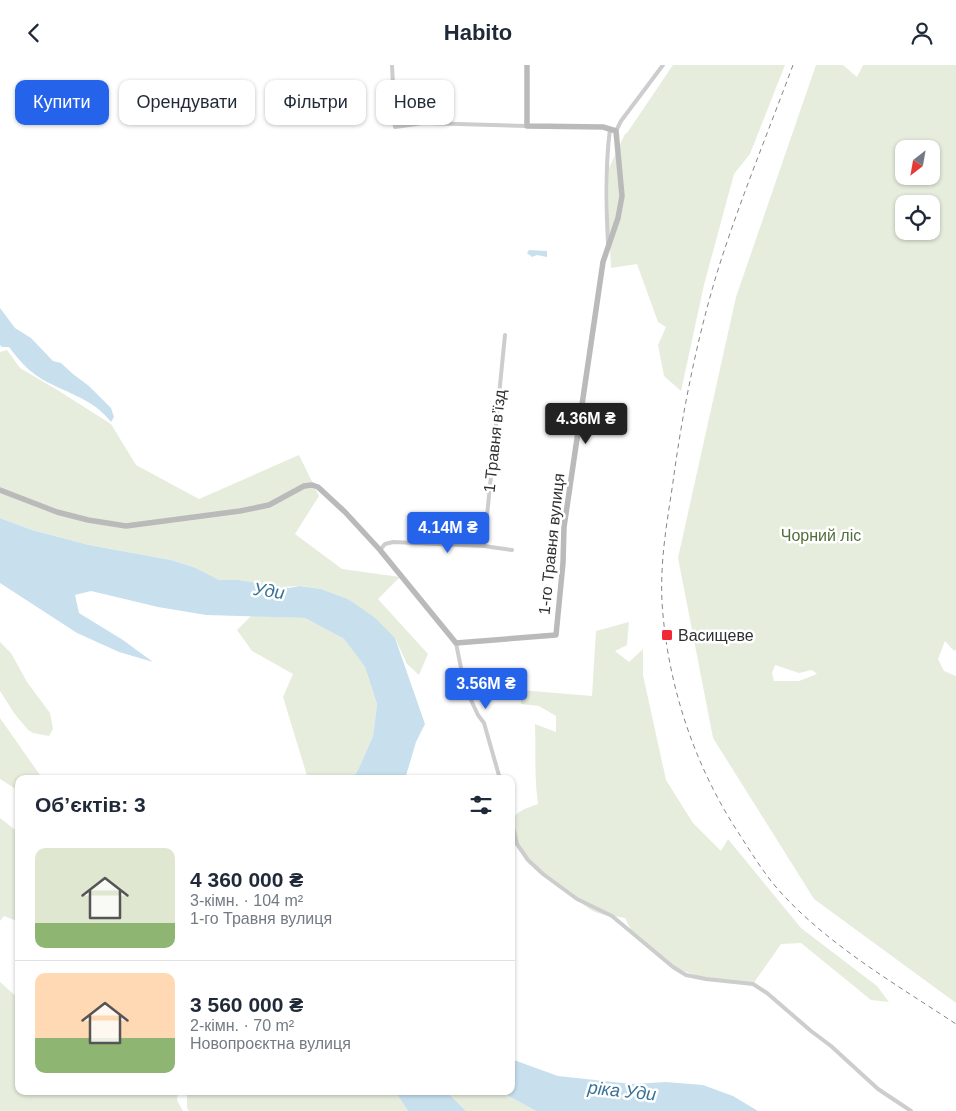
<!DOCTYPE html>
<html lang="uk">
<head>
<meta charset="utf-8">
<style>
	body { margin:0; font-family:Helvetica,sans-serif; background:#f6f6f7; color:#1f2937; height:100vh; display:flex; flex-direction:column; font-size:19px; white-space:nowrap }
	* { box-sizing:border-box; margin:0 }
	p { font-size:16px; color:#747a83 }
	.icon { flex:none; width:28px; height:28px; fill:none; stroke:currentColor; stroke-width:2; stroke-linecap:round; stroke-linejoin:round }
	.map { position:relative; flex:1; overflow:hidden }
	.side { position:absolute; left:15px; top:710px; width:500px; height:320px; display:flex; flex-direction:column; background:#fff; border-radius:10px; box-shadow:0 1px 4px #0004 }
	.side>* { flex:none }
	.banner { position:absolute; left:15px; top:15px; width:500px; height:45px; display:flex; gap:10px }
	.needle { width:32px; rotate:211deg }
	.buttons { position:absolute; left:895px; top:75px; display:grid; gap:10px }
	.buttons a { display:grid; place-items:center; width:45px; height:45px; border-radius:10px; background:#fff; box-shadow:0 1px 4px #0004; font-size:25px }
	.price { position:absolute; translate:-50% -42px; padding:0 11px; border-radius:5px; background:#2563eb; color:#fff; font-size:16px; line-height:32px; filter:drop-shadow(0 1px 2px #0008) }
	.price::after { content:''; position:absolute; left:50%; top:30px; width:15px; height:11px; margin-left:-8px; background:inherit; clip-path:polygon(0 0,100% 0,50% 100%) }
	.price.selected { background:#222; color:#fff }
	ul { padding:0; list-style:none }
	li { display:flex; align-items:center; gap:15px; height:125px; padding:0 20px }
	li+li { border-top:1px solid #e0e1e3 }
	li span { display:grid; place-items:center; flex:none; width:140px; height:100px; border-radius:10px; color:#555 }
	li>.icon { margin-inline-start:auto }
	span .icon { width:60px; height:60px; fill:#fffc; stroke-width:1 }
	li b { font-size:21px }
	h2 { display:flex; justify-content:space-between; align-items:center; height:60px; padding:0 20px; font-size:21px }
	.tag { padding:0 18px; border-radius:10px; background:#fff; box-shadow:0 1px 4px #0004; font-size:18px; line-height:45px }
	.tag.selected { background:#2563eb; color:#fff }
	header { display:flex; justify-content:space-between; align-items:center; height:65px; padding:0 20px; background:#fff; font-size:22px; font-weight:800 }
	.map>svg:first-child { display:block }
	.green { fill:#e6eddd; fill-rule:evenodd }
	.water { fill:#c8e0ee }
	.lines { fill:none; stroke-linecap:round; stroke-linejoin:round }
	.street { stroke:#cdcdcd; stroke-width:4 }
	.secondary { stroke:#bababa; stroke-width:5.5 }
	.rail { stroke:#858585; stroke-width:1; stroke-dasharray:5 4; stroke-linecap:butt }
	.poi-dot { fill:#f02939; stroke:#fff; stroke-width:2 }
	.labels { text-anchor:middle; stroke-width:5; stroke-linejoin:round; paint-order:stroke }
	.street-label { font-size:16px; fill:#303030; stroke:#fff }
	.park-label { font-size:16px; fill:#536e3a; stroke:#fff }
	.poi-label { font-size:16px; fill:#303030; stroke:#fff; text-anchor:start }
	.water-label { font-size:18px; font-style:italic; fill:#387397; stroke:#fff }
</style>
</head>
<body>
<header><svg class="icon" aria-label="back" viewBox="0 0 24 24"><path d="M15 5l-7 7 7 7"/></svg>Habito<svg class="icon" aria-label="person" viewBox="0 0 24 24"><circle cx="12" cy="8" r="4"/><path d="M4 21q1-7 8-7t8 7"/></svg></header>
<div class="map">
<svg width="956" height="1046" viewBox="0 0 956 1046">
	<rect width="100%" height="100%" fill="#fff"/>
	<path class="green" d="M673 0H785L750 89 734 109 704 220 681 326 664 311 658 280 666 262 658 257 637 199 611 203 609 165V103L625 69 627 68Z
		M816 0H843L857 12 863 0H956V585L954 586 945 576 938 594 944 606 956 611V938L814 834 713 673 678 493 736 232ZM904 84H931V111H904ZM904 139H931V166H904ZM775 600 799 608 812 605 817 609 799 616H774L772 608Z
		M7 285 20 303 59 326 111 359 136 400 199 434 299 390 319 431 295 469 342 504 400 512 378 534 428 589 419 610 407 599 395 573 348 534 321 524 302 521 279 522 239 515H219L196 503 171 495 89 480 32 465 0 453V287Z
		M251 551 305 553 344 574 365 602 377 639 373 671 358 705 352 714H308L283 632 293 609 252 586 237 565Z
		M629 557 627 580 615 586 629 597 643 584V610L666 715 693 758 721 786 728 774 801 863 877 921 889 937 871 935 801 878 781 879 753 919 706 914 673 902 633 869 625 853C616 851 604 851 595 847 588 844 580 836 573 831 556 818 504 784 511 758 515 746 527 743 538 739 534 712 536 686 535 659L556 667V651L539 641 521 639V625L592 631 596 566Z
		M0 577 11 588 27 617 50 648 53 664 49 671 33 668 28 665 14 648 0 626Z
		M0 653 40 710 37 714H19V726L0 714Z
		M0 753 19 768V857L4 851 0 856Z
		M0 917 19 934 17 973H19V1026H178L177 1035 183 1046H0Z
		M187 1026H395L408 1046H189L187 1043Z
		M446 1026H499L536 1046H466Z"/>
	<path class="water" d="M529 185 547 186V192L537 190 532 192 527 188Z
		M0 243 15 263 31 273 53 296 61 298 73 309 89 321 111 343 114 352 111 357C95 336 71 329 49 318 32 310 20 297 9 282H2L0 280Z
		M0 453 32 465 89 480 171 495 196 503 219 515H239L289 523 300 521 321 524 348 534 374 552 395 573 425 659 416 677 405 714H352L358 705 373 671 377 639 365 602 344 574 305 553 206 550 158 542 91 526 75 530 79 548 123 575 153 597 119 587 77 568 0 518Z
		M511 994 558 1011 632 1019 666 1017 703 1020 733 1031 758 1046H536L499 1026H511Z
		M395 1026H446L466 1046H408Z"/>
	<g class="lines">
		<path class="street" d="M392 0 395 62 423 58 527 61
			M616 66 621 56 663 0
			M608 178C606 140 605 102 610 64
			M484 481 505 270
			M380 485 385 479 393 477 484 481 512 485
			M456 578 461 603 471 635 478 650 484 658 500 714
			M511 754 517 779 528 795 543 809 577 834 612 851 673 902 686 910 706 914 753 919 767 928 811 966 831 981 878 1024 911 1046"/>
		<path class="secondary" d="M0 425 57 447 88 455 126 461 240 446 269 440 304 421 312 420 318 422 345 447 380 485 456 578 556 570 563 498 564 462 603 197 618 153 622 131 616 66 603 62 527 61V0"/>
		<path class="rail" d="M793 0C770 62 745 123 724 186 700 258 683 342 673 417 667 458 660 494 662 537 667 617 693 697 736 764 751 787 765 811 784 831 833 883 897 920 956 959"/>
	</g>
	<rect class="poi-dot" x="661" y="564" width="12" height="12" rx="2.5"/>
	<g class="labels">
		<g class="street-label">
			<text transform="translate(494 376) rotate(-84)" y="6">1 Травня в’їзд</text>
			<text transform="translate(551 479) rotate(-84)" y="6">1-го Травня вулиця</text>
		</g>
		<g class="park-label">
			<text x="821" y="476">Чорний ліс</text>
		</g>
		<g class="poi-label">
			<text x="678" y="576">Васищеве</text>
		</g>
		<g class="water-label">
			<text transform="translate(269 526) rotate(8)" y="6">Уди</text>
			<text transform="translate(622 1026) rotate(6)" y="6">ріка Уди</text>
		</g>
	</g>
</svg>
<div class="buttons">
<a><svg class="needle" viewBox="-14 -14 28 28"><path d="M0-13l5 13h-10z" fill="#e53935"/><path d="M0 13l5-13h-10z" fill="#747a83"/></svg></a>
<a><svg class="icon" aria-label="locate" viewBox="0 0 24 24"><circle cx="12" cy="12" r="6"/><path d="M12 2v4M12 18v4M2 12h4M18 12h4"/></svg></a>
</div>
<b class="price selected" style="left:586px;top:380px">4.36M ₴</b>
<b class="price" style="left:448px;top:489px">4.14M ₴</b>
<b class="price" style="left:486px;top:645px">3.56M ₴</b>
<div class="banner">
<a class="tag selected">Купити</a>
<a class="tag">Орендувати</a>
<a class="tag">Фільтри</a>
<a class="tag">Нове</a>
</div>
<section class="side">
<h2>Об’єктів: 3<svg class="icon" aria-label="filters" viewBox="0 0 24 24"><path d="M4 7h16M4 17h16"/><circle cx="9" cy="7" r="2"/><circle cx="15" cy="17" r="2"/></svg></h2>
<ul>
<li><span style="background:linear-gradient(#dfe7d0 75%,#8fb573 0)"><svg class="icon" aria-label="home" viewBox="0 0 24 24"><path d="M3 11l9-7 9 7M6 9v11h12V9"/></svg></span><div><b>4 360 000 ₴</b><p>3-кімн. · 104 m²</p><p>1-го Травня вулиця</p></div></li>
<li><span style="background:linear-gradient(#ffd9b3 65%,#8fb573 0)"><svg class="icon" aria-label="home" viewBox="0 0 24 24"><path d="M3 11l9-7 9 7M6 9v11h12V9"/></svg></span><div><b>3 560 000 ₴</b><p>2-кімн. · 70 m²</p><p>Новопроєктна вулиця</p></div></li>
</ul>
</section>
</div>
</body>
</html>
